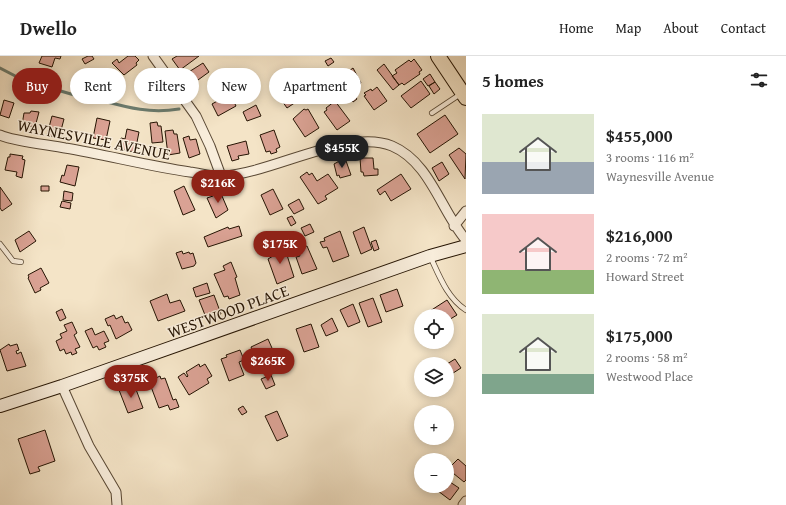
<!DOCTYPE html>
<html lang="en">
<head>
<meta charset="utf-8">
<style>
	body { margin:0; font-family:"Gentium Book Plus",serif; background:#f6f6f6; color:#222; height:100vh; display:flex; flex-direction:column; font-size:15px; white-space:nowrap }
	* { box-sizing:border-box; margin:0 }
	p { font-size:13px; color:#767676 }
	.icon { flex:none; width:22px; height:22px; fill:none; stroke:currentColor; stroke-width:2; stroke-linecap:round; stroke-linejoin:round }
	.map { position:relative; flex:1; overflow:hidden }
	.details { display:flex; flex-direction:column; background:#fff; width:320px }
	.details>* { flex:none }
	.banner { position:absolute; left:12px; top:12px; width:380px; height:36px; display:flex; gap:8px }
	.buttons { position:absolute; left:414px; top:253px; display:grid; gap:8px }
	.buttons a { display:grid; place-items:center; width:40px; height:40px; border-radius:50%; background:#fff; box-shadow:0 2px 10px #0003; font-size:20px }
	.price { position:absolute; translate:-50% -34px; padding:0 9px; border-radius:14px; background:#8f2418; color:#fff; font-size:13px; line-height:26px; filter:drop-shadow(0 1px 2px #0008) }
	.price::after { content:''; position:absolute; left:50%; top:24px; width:12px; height:9px; margin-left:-6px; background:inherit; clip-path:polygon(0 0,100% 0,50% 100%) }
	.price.on { background:#222; color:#fff }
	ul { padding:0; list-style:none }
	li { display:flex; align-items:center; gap:12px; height:100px; padding:0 16px }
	li span { display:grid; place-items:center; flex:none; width:112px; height:80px; border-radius:0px; color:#555 }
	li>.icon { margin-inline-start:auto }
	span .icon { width:48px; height:48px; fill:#fffc; stroke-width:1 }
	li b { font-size:17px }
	h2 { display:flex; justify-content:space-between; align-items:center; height:48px; padding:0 16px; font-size:17px }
	.tag { padding:0 14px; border-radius:18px; background:#fff; box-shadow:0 2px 10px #0003; font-size:14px; line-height:36px }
	.tag.on { background:#8f2418; color:#fff }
	header { display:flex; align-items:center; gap:24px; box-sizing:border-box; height:56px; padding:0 20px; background:#fff; border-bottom:1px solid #e0e0e0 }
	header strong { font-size:19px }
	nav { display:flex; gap:22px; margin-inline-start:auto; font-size:14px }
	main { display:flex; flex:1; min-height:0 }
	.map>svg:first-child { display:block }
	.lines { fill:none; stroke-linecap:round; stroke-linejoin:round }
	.stream { stroke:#6c7b6d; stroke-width:3 }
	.building { fill:#daa294; stroke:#251403 }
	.lane-casing { stroke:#594834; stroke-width:6 }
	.street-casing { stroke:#594834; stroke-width:11 }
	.secondary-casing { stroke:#251403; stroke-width:14 }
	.primary-casing { stroke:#251403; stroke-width:16 }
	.lane { stroke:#f8eddb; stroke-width:4.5 }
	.street { stroke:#f8eddb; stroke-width:9 }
	.secondary { stroke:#f8eddb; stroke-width:12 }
	.primary { stroke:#f4e4c7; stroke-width:14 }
	.labels { text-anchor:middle; stroke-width:3; stroke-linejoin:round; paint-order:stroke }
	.street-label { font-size:16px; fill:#251403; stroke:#f8eddb }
</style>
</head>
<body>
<header>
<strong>Dwello</strong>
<nav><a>Home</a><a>Map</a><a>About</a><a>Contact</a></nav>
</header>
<main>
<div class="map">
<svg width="466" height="449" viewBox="0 0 466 449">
	<rect width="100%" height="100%" fill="#f4e4c7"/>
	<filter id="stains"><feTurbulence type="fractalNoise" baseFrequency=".005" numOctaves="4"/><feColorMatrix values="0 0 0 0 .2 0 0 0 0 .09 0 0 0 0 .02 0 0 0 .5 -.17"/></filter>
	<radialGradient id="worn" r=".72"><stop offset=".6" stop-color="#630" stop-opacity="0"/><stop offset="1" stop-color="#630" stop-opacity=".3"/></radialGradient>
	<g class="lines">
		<path class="stream" d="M0 12 23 24 88 43H96C126 51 148 58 179 53"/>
	</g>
	<path class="building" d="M42 0H61L60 3 55 2 52 11 39 7Z
		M88 0H92L94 3 85 8 82 3Z
		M128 0H135L139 4 136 7 137 9 124 19 112 7 117 3 119 7Z
		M177 0H199L180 14 172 3Z
		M331 2 334 6 328 10 325 5Z
		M414 3 422 14 419 16 420 18 404 29 402 27 399 29 392 20 397 17 395 14 409 4 411 6Z
		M203 7 209 16 191 29 184 19Z
		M384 8 399 29 393 34 377 14Z
		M353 12 361 27 349 35 343 29 344 28 341 24 346 20 345 18Z
		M149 17 151 20 153 19 157 25 155 26 158 30 152 35 148 30 142 35 136 26Z
		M305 17 315 30 305 37 296 23Z
		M430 18 435 26 428 30 423 23Z
		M421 25 430 38 411 52 401 40Z
		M435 26 440 33 434 38 429 30Z
		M377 31 387 45 374 54 364 40 366 39 364 37 371 33 372 35Z
		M351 35 357 43 353 46 347 38Z
		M289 36 296 46 287 52 280 42Z
		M230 38 236 50 218 60 212 48Z
		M4 44 14 47 9 62 0 59Z
		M335 45 350 65 337 74 324 56 327 54 326 52Z
		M256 49 261 60 247 65 243 56Z
		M304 53 306 54 308 53 319 72 305 81 293 63Z
		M31 55 39 56 35 71 22 69 24 57H30Z
		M445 59 458 78 430 97 417 78Z
		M52 60 64 63 59 82 47 79Z
		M97 62 110 65 106 84 93 82Z
		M157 66 158 70H161L163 86 152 87 150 67Z
		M127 73 139 76 135 96 119 93 121 82 125 83Z
		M173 74 174 78H177L180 97 168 99 165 75Z
		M274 74 280 91 276 93 277 96 271 98 270 95 266 96 260 79Z
		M189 80 190 84 196 83 200 98 189 102 183 82Z
		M246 85 249 98 238 100 239 103 232 105 227 90Z
		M459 92 466 98 465 123 449 99Z
		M10 98 23 100 22 103 25 104 22 122 16 120 17 116 5 114 8 101H10Z
		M345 102 351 119 340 122 339 119 337 120 334 108Z
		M360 102H373L374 113H378V119L364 120 363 116H361Z
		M442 106 449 118 439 125 432 112Z
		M67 109 79 111 75 130 60 126 62 119 64 120Z
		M307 116 309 119 312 117 317 125 328 118 338 132 325 140 327 143 318 148 300 121Z
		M401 118 411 133 391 145 385 135 380 139 377 134Z
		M41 130H49V135H41Z
		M184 130 195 154 183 159 174 135Z
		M0 131 12 148 2 155 0 152Z
		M219 133 228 154 216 162 207 142 213 140 211 137Z
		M273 133 283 153 270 159 261 139Z
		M64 135 73 137 72 145 63 144Z
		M299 143 304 153 294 158 288 149Z
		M62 145 71 147 70 153 60 151Z
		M292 160 296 167 291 170 287 162Z
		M310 168 314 176 305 180 301 172Z
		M239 170 242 180 208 191 204 181 228 171 229 173Z
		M364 171 372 193 361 198 353 176Z
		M29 175 36 185 20 196 15 184Z
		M340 175 349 200 333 206 327 191 323 192 320 186 325 185 324 182Z
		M376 184 379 193 374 195 371 186Z
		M279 187 282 197 286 196 294 221 277 228 268 203 273 200 270 190Z
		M307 190 317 213 302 218 296 201 300 200 297 193Z
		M182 195 183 198 189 196 190 198 193 197 196 207 194 210 182 213 176 197Z
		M231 206 237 221 235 222 240 239 229 243 228 240 224 241 214 218 225 214 223 210Z
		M41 212 49 227 40 232 41 234 35 237 28 222 29 221 28 219Z
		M207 227 210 237 196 241 193 232Z
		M397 233 403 250 386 256 380 239Z
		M167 238 170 247 180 244 185 255 158 265 150 245Z
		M214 239 221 258 207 264 199 244Z
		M373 242 382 266 368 271 359 247Z
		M447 244 457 259 447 265V260H433L430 255Z
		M353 248 360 266 348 271 340 254Z
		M62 253 66 262 60 265 56 256Z
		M114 259 116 263 122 260 125 267 128 266 132 274 116 283 110 269 108 270 105 263Z
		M332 262 338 275 326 280 321 269Z
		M72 266 77 277 74 279 80 291 75 293 77 297 72 299 71 296 66 298 64 293 60 295 56 285 62 282 60 278 67 275 64 269Z
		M311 268 319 291 304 296 296 273Z
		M92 272 95 279 104 275 109 285 104 287 106 291 99 294 97 290 93 292 85 275Z
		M268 283 279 308 268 313 267 311 261 314 251 291Z
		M9 288 10 290 17 288 19 294 16 295 17 298 21 296 26 310 7 315 0 294Z
		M240 294 244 304 239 306 244 319 229 325 221 303 227 301 226 299Z
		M455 303 461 312 450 319 447 315V308Z
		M199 308 200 311 205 308 212 320 207 323 209 327 189 339 178 321 184 317 187 321 188 320 186 316Z
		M271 319 275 329 266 333 261 323Z
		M160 320 161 323 165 322 173 344 176 343 179 351 170 354 168 349 159 352 150 328 153 327 152 324Z
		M134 328 143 352 128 357 119 334Z
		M243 350 247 356 242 359 238 353Z
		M277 355 288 380 277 385 265 360Z
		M45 374 55 405 38 411 40 415 30 418 18 383Z
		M458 403 466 410V424L464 426 448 413Z
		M447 424 459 432 450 444 434 432 435 430H447Z"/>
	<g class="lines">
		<g class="lane-casing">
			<path id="lane" d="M432 57 462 37
				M0 188 13 205 21 206
				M430 200C439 219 447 242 466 254"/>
		</g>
		<g class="street-casing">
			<path id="street" d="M153 0 196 60 210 90 221 120
				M0 79C12 85 50 89 65 92 107 99 148 110 190 116 200 117 212 121 223 120 273 117 348 72 392 90 430 106 441 155 466 184
				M454 170 466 155
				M62 330 89 390 116 436 117 449
				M463 449 466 445"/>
		</g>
		<g class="secondary-casing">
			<path id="secondary" d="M0 350 62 330 430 200 466 190"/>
		</g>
		<g class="primary-casing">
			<path id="primary" d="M438 0 466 42"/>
		</g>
		<use href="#lane" class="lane"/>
		<use href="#street" class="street"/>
		<use href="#secondary" class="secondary"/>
		<use href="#primary" class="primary"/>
	</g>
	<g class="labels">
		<g class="street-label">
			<text transform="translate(94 83) rotate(11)" y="6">WAYNESVILLE AVENUE</text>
			<text transform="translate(228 255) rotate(-20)" y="6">WESTWOOD PLACE</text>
		</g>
	</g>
	<rect width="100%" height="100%" filter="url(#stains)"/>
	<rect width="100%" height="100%" fill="url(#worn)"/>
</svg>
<div class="buttons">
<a><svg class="icon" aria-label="locate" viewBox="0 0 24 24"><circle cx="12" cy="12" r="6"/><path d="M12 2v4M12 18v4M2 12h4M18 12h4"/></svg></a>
<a><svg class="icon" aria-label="layers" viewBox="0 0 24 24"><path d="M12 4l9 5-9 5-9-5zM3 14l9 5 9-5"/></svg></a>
<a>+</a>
<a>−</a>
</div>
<b class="price on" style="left:342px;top:113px">$455K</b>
<b class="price" style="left:218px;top:148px">$216K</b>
<b class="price" style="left:280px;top:209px">$175K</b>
<b class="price" style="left:268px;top:326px">$265K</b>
<b class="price" style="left:131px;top:343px">$375K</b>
<div class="banner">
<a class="tag on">Buy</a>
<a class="tag">Rent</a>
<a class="tag">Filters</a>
<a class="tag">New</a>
<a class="tag">Apartment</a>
</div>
</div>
<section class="details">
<h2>5 homes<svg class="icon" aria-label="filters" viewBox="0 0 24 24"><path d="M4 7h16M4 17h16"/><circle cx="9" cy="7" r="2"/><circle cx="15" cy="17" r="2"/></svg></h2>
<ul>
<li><span style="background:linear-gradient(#dfe7d0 60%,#9aa5b1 0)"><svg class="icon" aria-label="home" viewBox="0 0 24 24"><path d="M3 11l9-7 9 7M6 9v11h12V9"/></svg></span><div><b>$455,000</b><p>3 rooms · 116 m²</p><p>Waynesville Avenue</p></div></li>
<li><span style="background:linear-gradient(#f6c9c9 70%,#8fb573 0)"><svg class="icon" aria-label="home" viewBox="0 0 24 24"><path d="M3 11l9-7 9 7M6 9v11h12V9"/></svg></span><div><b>$216,000</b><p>2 rooms · 72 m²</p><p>Howard Street</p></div></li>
<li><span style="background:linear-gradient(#dfe7d0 75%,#7fa58c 0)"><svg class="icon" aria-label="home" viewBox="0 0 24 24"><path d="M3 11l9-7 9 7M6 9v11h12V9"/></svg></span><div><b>$175,000</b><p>2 rooms · 58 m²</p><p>Westwood Place</p></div></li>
</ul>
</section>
</main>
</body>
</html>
